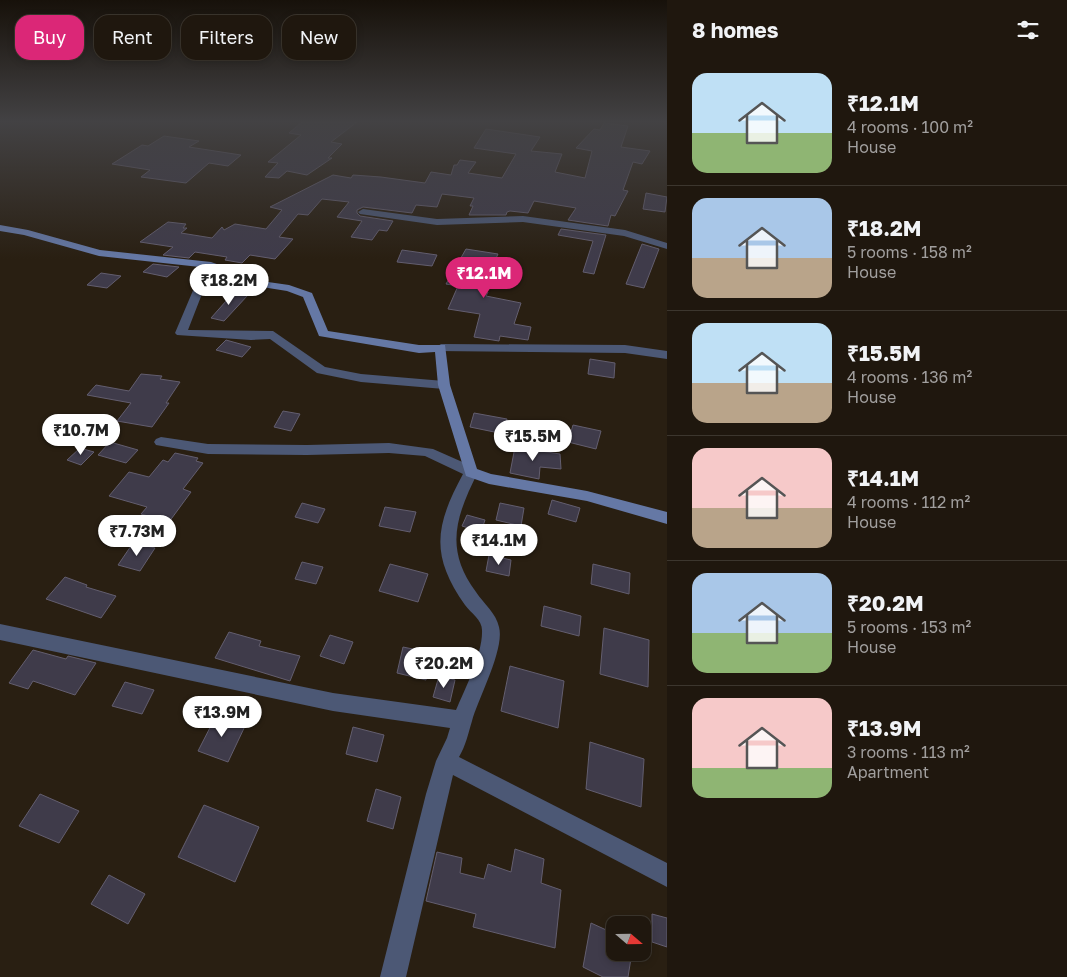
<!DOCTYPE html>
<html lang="en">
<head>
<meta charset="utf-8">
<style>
	body { margin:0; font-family:"Golos Text",sans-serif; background:#2c241c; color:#f1f3f6; height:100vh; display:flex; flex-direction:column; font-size:19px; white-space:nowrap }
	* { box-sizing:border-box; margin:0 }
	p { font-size:16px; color:#a19f9e }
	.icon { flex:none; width:28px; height:28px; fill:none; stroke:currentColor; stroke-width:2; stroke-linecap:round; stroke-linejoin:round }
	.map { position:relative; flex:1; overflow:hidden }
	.details { display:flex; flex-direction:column; background:#1f170e; width:400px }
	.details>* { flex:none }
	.hud { position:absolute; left:15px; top:15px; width:475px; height:45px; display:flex; gap:10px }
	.needle { width:32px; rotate:110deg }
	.controls { position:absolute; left:606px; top:916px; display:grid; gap:10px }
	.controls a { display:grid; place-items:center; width:45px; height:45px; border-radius:10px; background:#1f170e; box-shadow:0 2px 8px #0003,0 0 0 1px #3c362e; font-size:25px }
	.price { position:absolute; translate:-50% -42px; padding:0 11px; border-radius:18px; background:#fff; color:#222; font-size:16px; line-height:32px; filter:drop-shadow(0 1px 2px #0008) }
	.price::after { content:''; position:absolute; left:50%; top:30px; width:15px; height:11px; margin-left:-8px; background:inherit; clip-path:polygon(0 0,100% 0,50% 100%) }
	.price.active { background:#db2777; color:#fff }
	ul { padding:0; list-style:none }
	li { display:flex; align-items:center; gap:15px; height:125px; padding:0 25px }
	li+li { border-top:1px solid #3c362e }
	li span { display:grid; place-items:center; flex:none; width:140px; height:100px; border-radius:15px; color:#555 }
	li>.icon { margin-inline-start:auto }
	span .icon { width:60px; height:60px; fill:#fffc; stroke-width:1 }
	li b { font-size:21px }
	h2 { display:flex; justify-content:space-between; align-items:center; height:60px; padding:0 25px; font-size:21px }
	.pill { padding:0 18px; border-radius:15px; background:#1f170e; box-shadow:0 2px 8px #0003,0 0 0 1px #3c362e; font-size:18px; line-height:45px }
	.pill.active { background:#db2777; color:#fff }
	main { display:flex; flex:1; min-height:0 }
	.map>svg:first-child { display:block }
	.building { fill:#3f3b4a; stroke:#635e6f }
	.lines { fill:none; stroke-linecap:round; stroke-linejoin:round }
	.street { fill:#4c5875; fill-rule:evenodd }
	.secondary { fill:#6578a5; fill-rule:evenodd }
</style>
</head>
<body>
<main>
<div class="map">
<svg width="667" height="977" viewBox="0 0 667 977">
	<rect width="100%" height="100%" fill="#291f12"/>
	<path class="building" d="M302 122H357L331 142 342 144 328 158H332L307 175 287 171 279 178 265 177 278 163 268 162 301 135 289 133Z
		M604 123 628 126 621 147 650 151 642 164 633 162 623 190 628 191 615 216 611 215 608 226 568 220 576 208 534 201 528 213 510 211 507 212 506 215H469L473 206H470L474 198 442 194 437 207 416 205 412 213 363 207 357 210V213L360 216 393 221 387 231 379 230 372 240 351 237 362 221 337 217 349 202 322 199 308 215 298 214 279 237 293 239 275 259 250 255 242 263 225 260 227 257 195 252 189 258 163 255 173 247 140 242 168 222 186 224 183 228H187L181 233 212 238 222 227 224 230 235 224 266 229 282 210 270 207 333 175 351 178 353 175 381 177 425 183 431 172 451 175 454 165H457L460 160 476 162 468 173 502 178 516 154 474 148 486 129 540 137 531 151 562 154 555 172 585 178 592 151 576 148 594 129 600 130Z
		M164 136 199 141 189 147 241 155 228 166 209 163 186 183 141 177 150 170 112 164 142 145 148 146Z
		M646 193 667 197 665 212 643 209Z
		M561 229 606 235 594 274 583 272 593 241 558 235Z
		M642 244 659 249 644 288 626 284Z
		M466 249 498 254 488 276 484 292H488L486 296 521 303 514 324 531 327 528 340 500 336 499 341 474 337 480 314 448 309 458 286 446 284Z
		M402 250 437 255 432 266 397 262Z
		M153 264 179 267 167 277 143 272Z
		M101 273 121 276 107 288 87 285Z
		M234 292 248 295 224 321 211 318Z
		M226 340 251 347 242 357 216 350Z
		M590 359 615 363 614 378 588 374Z
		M141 374 162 376 160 379 180 382 166 403H169L152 427 117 421 131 403 87 395 96 385 129 391Z
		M283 411 300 414 291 431 274 427Z
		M474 413 507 419 504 434 470 427Z
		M573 425 601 431 596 449 568 442Z
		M110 442 138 450 126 463 98 455Z
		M515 447 560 454 561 469 540 467 539 479 510 473Z
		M80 448 94 452 81 465 67 460Z
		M175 453 198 458 196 461 203 463 183 489 191 492 169 522 141 514 147 507 109 496 129 472 149 477 163 460 168 462Z
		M552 500 580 508 576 522 548 514Z
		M302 503 325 509 318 523 295 517Z
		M500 503 524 508 521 526 496 520Z
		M385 507 416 512 410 532 379 526Z
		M467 515 485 520 481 532 462 526Z
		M133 543 155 548 140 571 118 565Z
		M489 555 511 560 509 576 486 571Z
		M302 562 323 567 316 584 295 579Z
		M390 564 428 574 418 602 379 591Z
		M593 564 630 573 629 594 591 584Z
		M65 577 87 585 86 587 116 596 101 618 46 599Z
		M544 606 581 616 579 636 541 626Z
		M604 628 649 640 648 687 600 674Z
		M229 632 261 641 259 646 300 656 290 681 215 658Z
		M330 635 353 642 344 664 320 656Z
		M403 647 432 653 426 680 397 673Z
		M33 650 66 659 68 656 96 663 75 695 33 681 28 689 9 683Z
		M510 666 564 681 558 728 501 711Z
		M439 676 455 680 450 702 433 697Z
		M125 682 154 690 142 714 112 706Z
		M217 714 246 724 228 762 198 751Z
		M353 727 384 735 377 762 346 754Z
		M590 742 644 759 641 807 586 789Z
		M376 789 401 797 393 829 367 821Z
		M40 794 79 811 59 843 19 826Z
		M204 805 259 827 235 882 178 857Z
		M515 849 544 859 541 883 561 890 555 948 473 927 476 914 426 901 437 852 462 858 460 873 484 879 488 864 511 872Z
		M109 875 145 894 128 924 91 904Z
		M652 914 667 918V947L652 942Z
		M591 923 615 934V952H632L628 977H603L583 967Z"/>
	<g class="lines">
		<path class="street" d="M363 209 437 219 523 216 625 230 667 243V249L624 236 523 222 437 225 360 214 358 212Z
			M203 262 208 265 207 281 188 330 273 331 325 367 361 374 444 381 450 385 444 389 361 382 317 373 270 339 251 340 177 335 175 333 197 281 198 265Z
			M441 344 625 345 667 351V359L625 353 437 351 435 348Z
			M161 437 208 444 307 445 389 443 433 449 476 468 478 472C456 516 444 549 476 592 484 604 496 613 499 627 505 649 478 699 472 721 468 734 466 745 459 757L667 863V887L453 775 406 977H380L426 794 436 761 447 738 450 728 333 711 0 640V624L333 693 456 710C465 689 483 653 482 630 482 620 471 613 465 605 430 555 435 526 463 474L425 456 389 453 307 455 208 454 156 445 154 442 156 439Z"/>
		<path class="secondary" d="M0 225 28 230 100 250 211 262 268 282 289 285 312 293 328 331 419 345H445L450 385 477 469 491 474 587 491 667 512V524L587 501 489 484 466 476 438 385 435 352 419 353 319 336 303 297 287 291 262 287 209 268 99 256 24 235 0 231Z"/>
	</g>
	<linearGradient id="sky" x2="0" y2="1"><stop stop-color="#17110a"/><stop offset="0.47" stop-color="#434244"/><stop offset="1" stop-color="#434244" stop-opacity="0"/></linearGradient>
	<rect width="667" height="259" fill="url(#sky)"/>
</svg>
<div class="controls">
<a><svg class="needle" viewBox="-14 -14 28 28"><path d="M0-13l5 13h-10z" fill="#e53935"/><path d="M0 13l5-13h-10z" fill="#a19f9e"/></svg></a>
</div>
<b class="price active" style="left:484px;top:299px">₹12.1M</b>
<b class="price" style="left:229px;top:306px">₹18.2M</b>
<b class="price" style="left:81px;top:456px">₹10.7M</b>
<b class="price" style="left:533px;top:462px">₹15.5M</b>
<b class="price" style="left:137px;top:557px">₹7.73M</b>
<b class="price" style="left:499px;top:566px">₹14.1M</b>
<b class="price" style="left:444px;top:689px">₹20.2M</b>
<b class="price" style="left:222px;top:738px">₹13.9M</b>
<div class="hud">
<a class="pill active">Buy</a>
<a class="pill">Rent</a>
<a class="pill">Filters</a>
<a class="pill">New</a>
</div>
</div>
<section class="details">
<h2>8 homes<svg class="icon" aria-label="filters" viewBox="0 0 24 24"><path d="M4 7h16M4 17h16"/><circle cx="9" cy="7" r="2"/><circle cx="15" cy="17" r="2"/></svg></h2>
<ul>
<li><span style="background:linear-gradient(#bfe0f5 60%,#8fb573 0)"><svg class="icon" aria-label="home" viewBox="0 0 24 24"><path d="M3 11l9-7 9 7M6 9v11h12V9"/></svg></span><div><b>₹12.1M</b><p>4 rooms · 100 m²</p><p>House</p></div></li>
<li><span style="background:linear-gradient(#a9c7e8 60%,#b9a48a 0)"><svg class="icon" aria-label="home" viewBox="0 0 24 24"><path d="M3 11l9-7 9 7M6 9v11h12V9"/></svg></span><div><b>₹18.2M</b><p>5 rooms · 158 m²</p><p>House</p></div></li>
<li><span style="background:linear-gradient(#bfe0f5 60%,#b9a48a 0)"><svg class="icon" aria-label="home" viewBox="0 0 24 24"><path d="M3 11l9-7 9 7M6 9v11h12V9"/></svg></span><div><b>₹15.5M</b><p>4 rooms · 136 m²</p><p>House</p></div></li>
<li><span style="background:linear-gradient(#f6c9c9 60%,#b9a48a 0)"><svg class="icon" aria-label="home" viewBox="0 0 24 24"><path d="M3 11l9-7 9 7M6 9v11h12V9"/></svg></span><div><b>₹14.1M</b><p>4 rooms · 112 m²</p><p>House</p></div></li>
<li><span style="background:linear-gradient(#a9c7e8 60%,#8fb573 0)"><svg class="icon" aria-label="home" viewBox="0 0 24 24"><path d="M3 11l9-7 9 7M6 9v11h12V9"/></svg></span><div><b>₹20.2M</b><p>5 rooms · 153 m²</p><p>House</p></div></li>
<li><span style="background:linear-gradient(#f6c9c9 70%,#8fb573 0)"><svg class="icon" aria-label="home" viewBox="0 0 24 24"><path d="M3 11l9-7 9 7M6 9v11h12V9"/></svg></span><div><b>₹13.9M</b><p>3 rooms · 113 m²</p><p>Apartment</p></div></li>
</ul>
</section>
</main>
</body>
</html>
